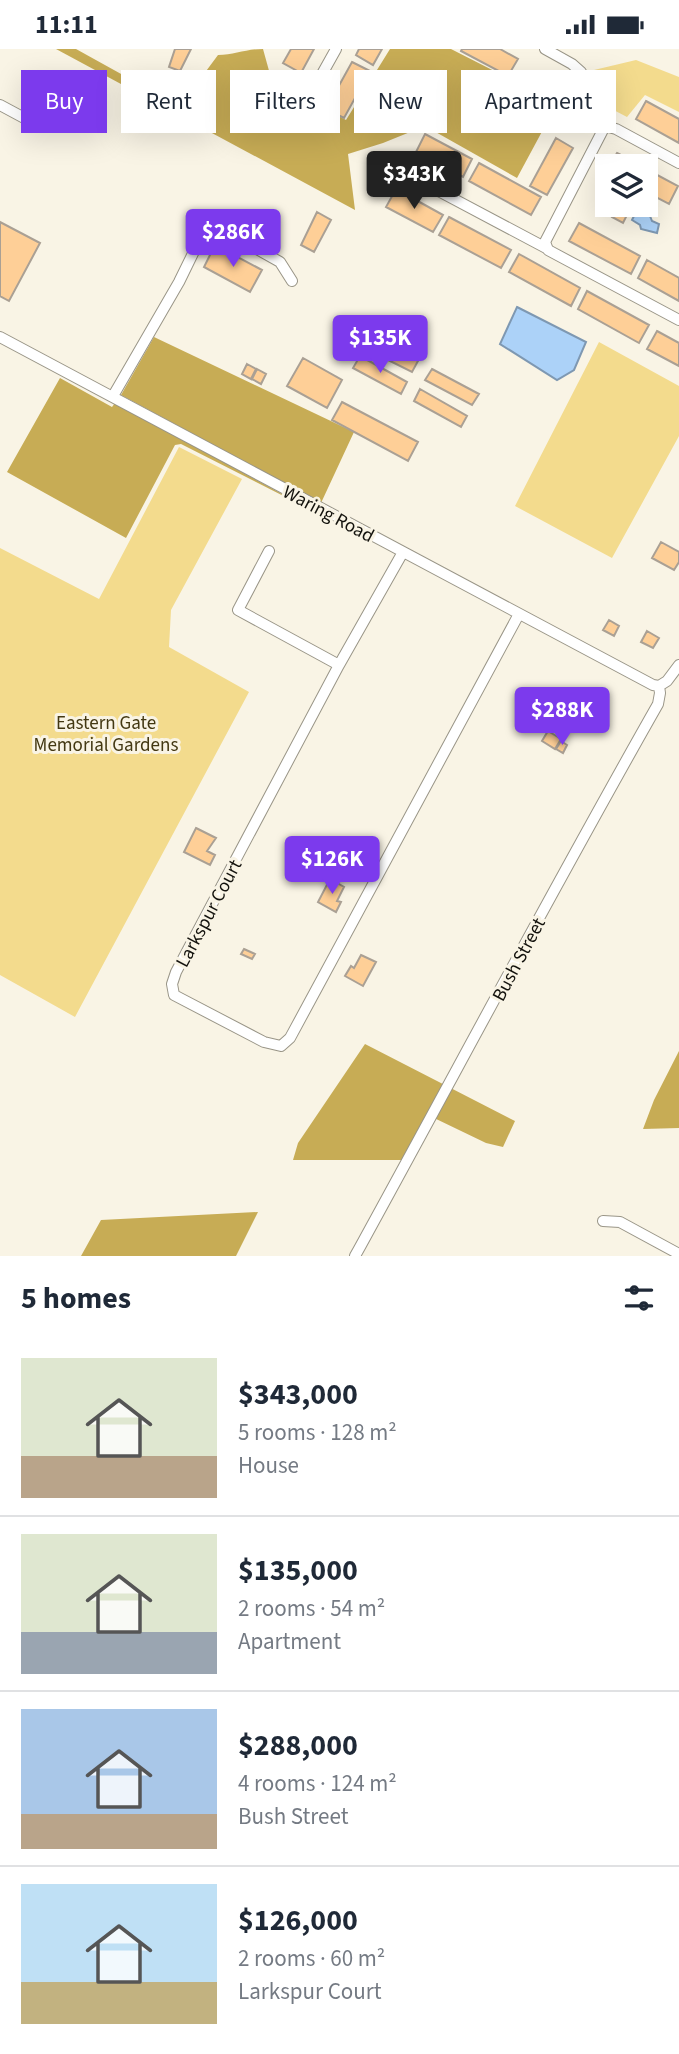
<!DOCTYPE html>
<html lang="en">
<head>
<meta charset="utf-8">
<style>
	body { margin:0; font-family:"Source Sans 3",sans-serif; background:#f6f6f7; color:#1f2937; height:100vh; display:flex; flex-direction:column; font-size:26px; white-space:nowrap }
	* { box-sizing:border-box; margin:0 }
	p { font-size:23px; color:#747a83 }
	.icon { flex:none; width:38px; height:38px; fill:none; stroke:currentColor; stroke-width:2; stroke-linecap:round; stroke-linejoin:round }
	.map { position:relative; height:1207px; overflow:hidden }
	.sheet { display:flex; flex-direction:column; background:#fff; flex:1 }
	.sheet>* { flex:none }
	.guide { position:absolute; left:21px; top:21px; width:637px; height:63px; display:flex; gap:14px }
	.buttons { position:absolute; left:595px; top:105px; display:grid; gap:14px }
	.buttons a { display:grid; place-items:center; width:63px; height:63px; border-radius:0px; background:#fff; box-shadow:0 7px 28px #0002; font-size:35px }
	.price { position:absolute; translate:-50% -60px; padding:0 16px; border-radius:7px; background:#7c3aed; color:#fff; font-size:23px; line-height:46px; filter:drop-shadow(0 2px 4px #0008) }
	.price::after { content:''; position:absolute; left:50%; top:42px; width:21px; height:16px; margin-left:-10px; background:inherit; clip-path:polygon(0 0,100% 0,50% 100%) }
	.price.on { background:#222; color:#fff }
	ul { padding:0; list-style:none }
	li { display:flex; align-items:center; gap:21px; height:175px; padding:0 21px }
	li+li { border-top:2px solid #e0e1e3 }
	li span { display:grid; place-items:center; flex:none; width:196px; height:140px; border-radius:0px; color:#555 }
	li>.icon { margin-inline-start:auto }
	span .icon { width:84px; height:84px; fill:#fffc; stroke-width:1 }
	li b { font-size:30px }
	h2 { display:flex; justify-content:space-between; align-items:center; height:84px; padding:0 21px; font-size:30px }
	.pill { padding:0 24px; border-radius:0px; background:#fff; box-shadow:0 7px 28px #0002; font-size:24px; line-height:63px }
	.pill.on { background:#7c3aed; color:#fff }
	.status { display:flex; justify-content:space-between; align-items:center; height:49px; padding:0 35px; background:#fff; direction:ltr }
	.status svg { height:19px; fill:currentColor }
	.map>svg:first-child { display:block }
	.green { fill:#f3db8d }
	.forest { fill:#c7ac55 }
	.water { fill:#acd2f8; stroke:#7e98b2; stroke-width:2 }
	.building { fill:#fecf97; stroke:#aaa094; stroke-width:2 }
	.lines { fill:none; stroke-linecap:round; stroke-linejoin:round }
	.street-casing { stroke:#999587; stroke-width:12 }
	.street { stroke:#fff; stroke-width:10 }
	.labels { text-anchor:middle; stroke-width:6; stroke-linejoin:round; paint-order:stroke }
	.street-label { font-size:19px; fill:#13120d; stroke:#f9f4e5 }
	.park-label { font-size:19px; fill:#433812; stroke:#f9f4e5 }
</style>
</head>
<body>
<div class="status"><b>11:11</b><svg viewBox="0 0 49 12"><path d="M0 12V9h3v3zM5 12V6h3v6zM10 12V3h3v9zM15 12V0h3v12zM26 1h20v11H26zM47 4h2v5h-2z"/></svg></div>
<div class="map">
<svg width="679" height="1207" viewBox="0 0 679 1207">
	<rect width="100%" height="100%" fill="#f9f4e5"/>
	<path class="green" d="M636 11 679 28V63L645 46 627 68 606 57 594 21Z
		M599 293 679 337V387L612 509 515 457Z
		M179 398 242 430 171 561 169 598 249 643 75 968 0 926V499L99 550Z"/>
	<path class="forest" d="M56 0H76L150 41 198 33 218 6C234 6 246 0 263 0L276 47 275 69 289 76 310 77 320 57 346 71 390 0H451L506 28 566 27 574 47 552 64 517 129 425 77 383 94 348 105 355 161Z
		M154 288 354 383 321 454 121 346Z
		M60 329 112 358 115 354 317 464 181 395 175 396 126 489 7 423Z
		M365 995 515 1072 503 1098 486 1094 432 1068 408 1111H293L298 1094Z
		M679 1002V1079L643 1080 654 1051Z
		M258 1163 236 1207H81L101 1171Z"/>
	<path class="water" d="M635 165 650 167 652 172 659 175 657 184 641 180 640 176 632 171Z
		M517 258 586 293 574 321 557 331 500 295Z"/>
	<path class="building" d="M175 0H191L180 22 169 18Z
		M291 0H314L301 24 283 14Z
		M359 0H382L373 16 356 6Z
		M462 0H500L518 10 508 27 461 2Z
		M352 13 370 22 344 69 326 60Z
		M646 52 679 70V94L636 70Z
		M425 85 472 110 463 128 416 103Z
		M556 89 573 99 547 146 530 137Z
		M617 104 642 117H609Z
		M479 114 541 148 531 166 469 132Z
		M646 120 678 137 669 155 646 143Z
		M396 140 443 166 433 183 386 158Z
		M617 156H632L623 174 612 168Z
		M317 163 331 171 314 203 301 196Z
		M449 168 511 201 501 219 439 186Z
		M0 173 40 194 9 252 0 247Z
		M579 174 640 207 631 225 569 192Z
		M215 196 262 221 250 243 204 218Z
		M519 205 580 239 571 257 509 223Z
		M647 211 679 229V252L638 229Z
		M587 242 649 276 639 294 578 260Z
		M657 282 679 294V317L647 300Z
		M388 296 418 312 412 323 382 308Z
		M360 307 407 333 401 345 353 319Z
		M303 309 342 331 327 359 287 337Z
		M247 315 256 320 251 330 242 325Z
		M257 320 266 325 261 335 252 330Z
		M432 320 479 345 472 356 425 331Z
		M420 340 467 367 461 378 414 352Z
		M342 353 418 393 408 412 332 371Z
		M661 493 679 503V513L674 521 652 509Z
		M609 571 619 577 614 587 603 581Z
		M647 582 659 589 653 599 641 593Z
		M548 682 561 690 555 700 542 692Z
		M561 692 567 696 563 704 556 700Z
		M196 779 216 789 207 802 215 806 210 816 184 803Z
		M320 797 326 799 321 807 316 804Z
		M330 830 344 838 337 852 341 853 336 863 318 853Z
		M244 900 255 905 252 910 241 905Z
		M361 906 376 913 363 937 345 927 351 917 354 919Z"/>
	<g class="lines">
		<g class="street-casing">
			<path id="street" d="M545 0 572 15 581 23 605 77 616 80 679 114
				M294 54 312 43 336 0
				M0 56 41 78
				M605 77 545 193 548 201 679 271
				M380 119 401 122 548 200
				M0 288 653 636 659 637
				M113 347 179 233 201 188 212 180 225 182 280 213 292 232
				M269 502 238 561 339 616
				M403 503 339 616 176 923 172 935 174 946 264 993 281 997 290 989 519 565
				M659 637 667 632 679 616
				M603 1172 620 1173 679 1205
				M355 1207C456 1023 554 838 658 655L660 644 659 637"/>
		</g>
		<use href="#street" class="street"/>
	</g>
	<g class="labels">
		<g class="street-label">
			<text transform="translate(329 464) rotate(28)" y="7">Waring Road</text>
			<text transform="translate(208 864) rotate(-62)" y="7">Larkspur Court</text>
			<text transform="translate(518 910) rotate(-62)" y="7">Bush Street</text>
		</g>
		<g class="park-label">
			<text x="106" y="680">Eastern Gate<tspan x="106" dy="22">Memorial Gardens</tspan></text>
		</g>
	</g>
</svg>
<div class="buttons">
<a><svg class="icon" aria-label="layers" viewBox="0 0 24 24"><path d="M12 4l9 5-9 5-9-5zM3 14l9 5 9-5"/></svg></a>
</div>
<b class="price on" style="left:414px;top:162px">$343K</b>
<b class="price" style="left:233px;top:220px">$286K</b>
<b class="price" style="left:380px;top:326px">$135K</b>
<b class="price" style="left:562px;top:698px">$288K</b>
<b class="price" style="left:332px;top:847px">$126K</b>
<div class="guide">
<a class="pill on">Buy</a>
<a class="pill">Rent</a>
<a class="pill">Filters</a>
<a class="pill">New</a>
<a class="pill">Apartment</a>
</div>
</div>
<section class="sheet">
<h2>5 homes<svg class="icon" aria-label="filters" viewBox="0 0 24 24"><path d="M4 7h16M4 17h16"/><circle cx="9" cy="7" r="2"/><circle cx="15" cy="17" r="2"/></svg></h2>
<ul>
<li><span style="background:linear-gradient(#dfe7d0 70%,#b9a48a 0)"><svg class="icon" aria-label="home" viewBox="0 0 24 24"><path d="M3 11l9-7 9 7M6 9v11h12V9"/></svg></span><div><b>$343,000</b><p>5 rooms · 128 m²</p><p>House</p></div></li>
<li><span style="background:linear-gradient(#dfe7d0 70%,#9aa5b1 0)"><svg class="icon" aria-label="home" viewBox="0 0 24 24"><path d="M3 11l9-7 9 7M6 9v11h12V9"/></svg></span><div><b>$135,000</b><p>2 rooms · 54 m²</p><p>Apartment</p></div></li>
<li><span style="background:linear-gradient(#a9c7e8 75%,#b9a48a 0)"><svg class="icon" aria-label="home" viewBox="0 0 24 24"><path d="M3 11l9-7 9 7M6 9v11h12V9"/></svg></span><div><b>$288,000</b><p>4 rooms · 124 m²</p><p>Bush Street</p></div></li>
<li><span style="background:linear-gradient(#bfe0f5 70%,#c2b280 0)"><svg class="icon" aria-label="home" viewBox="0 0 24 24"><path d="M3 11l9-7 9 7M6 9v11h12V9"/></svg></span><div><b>$126,000</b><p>2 rooms · 60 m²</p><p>Larkspur Court</p></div></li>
</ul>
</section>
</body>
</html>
